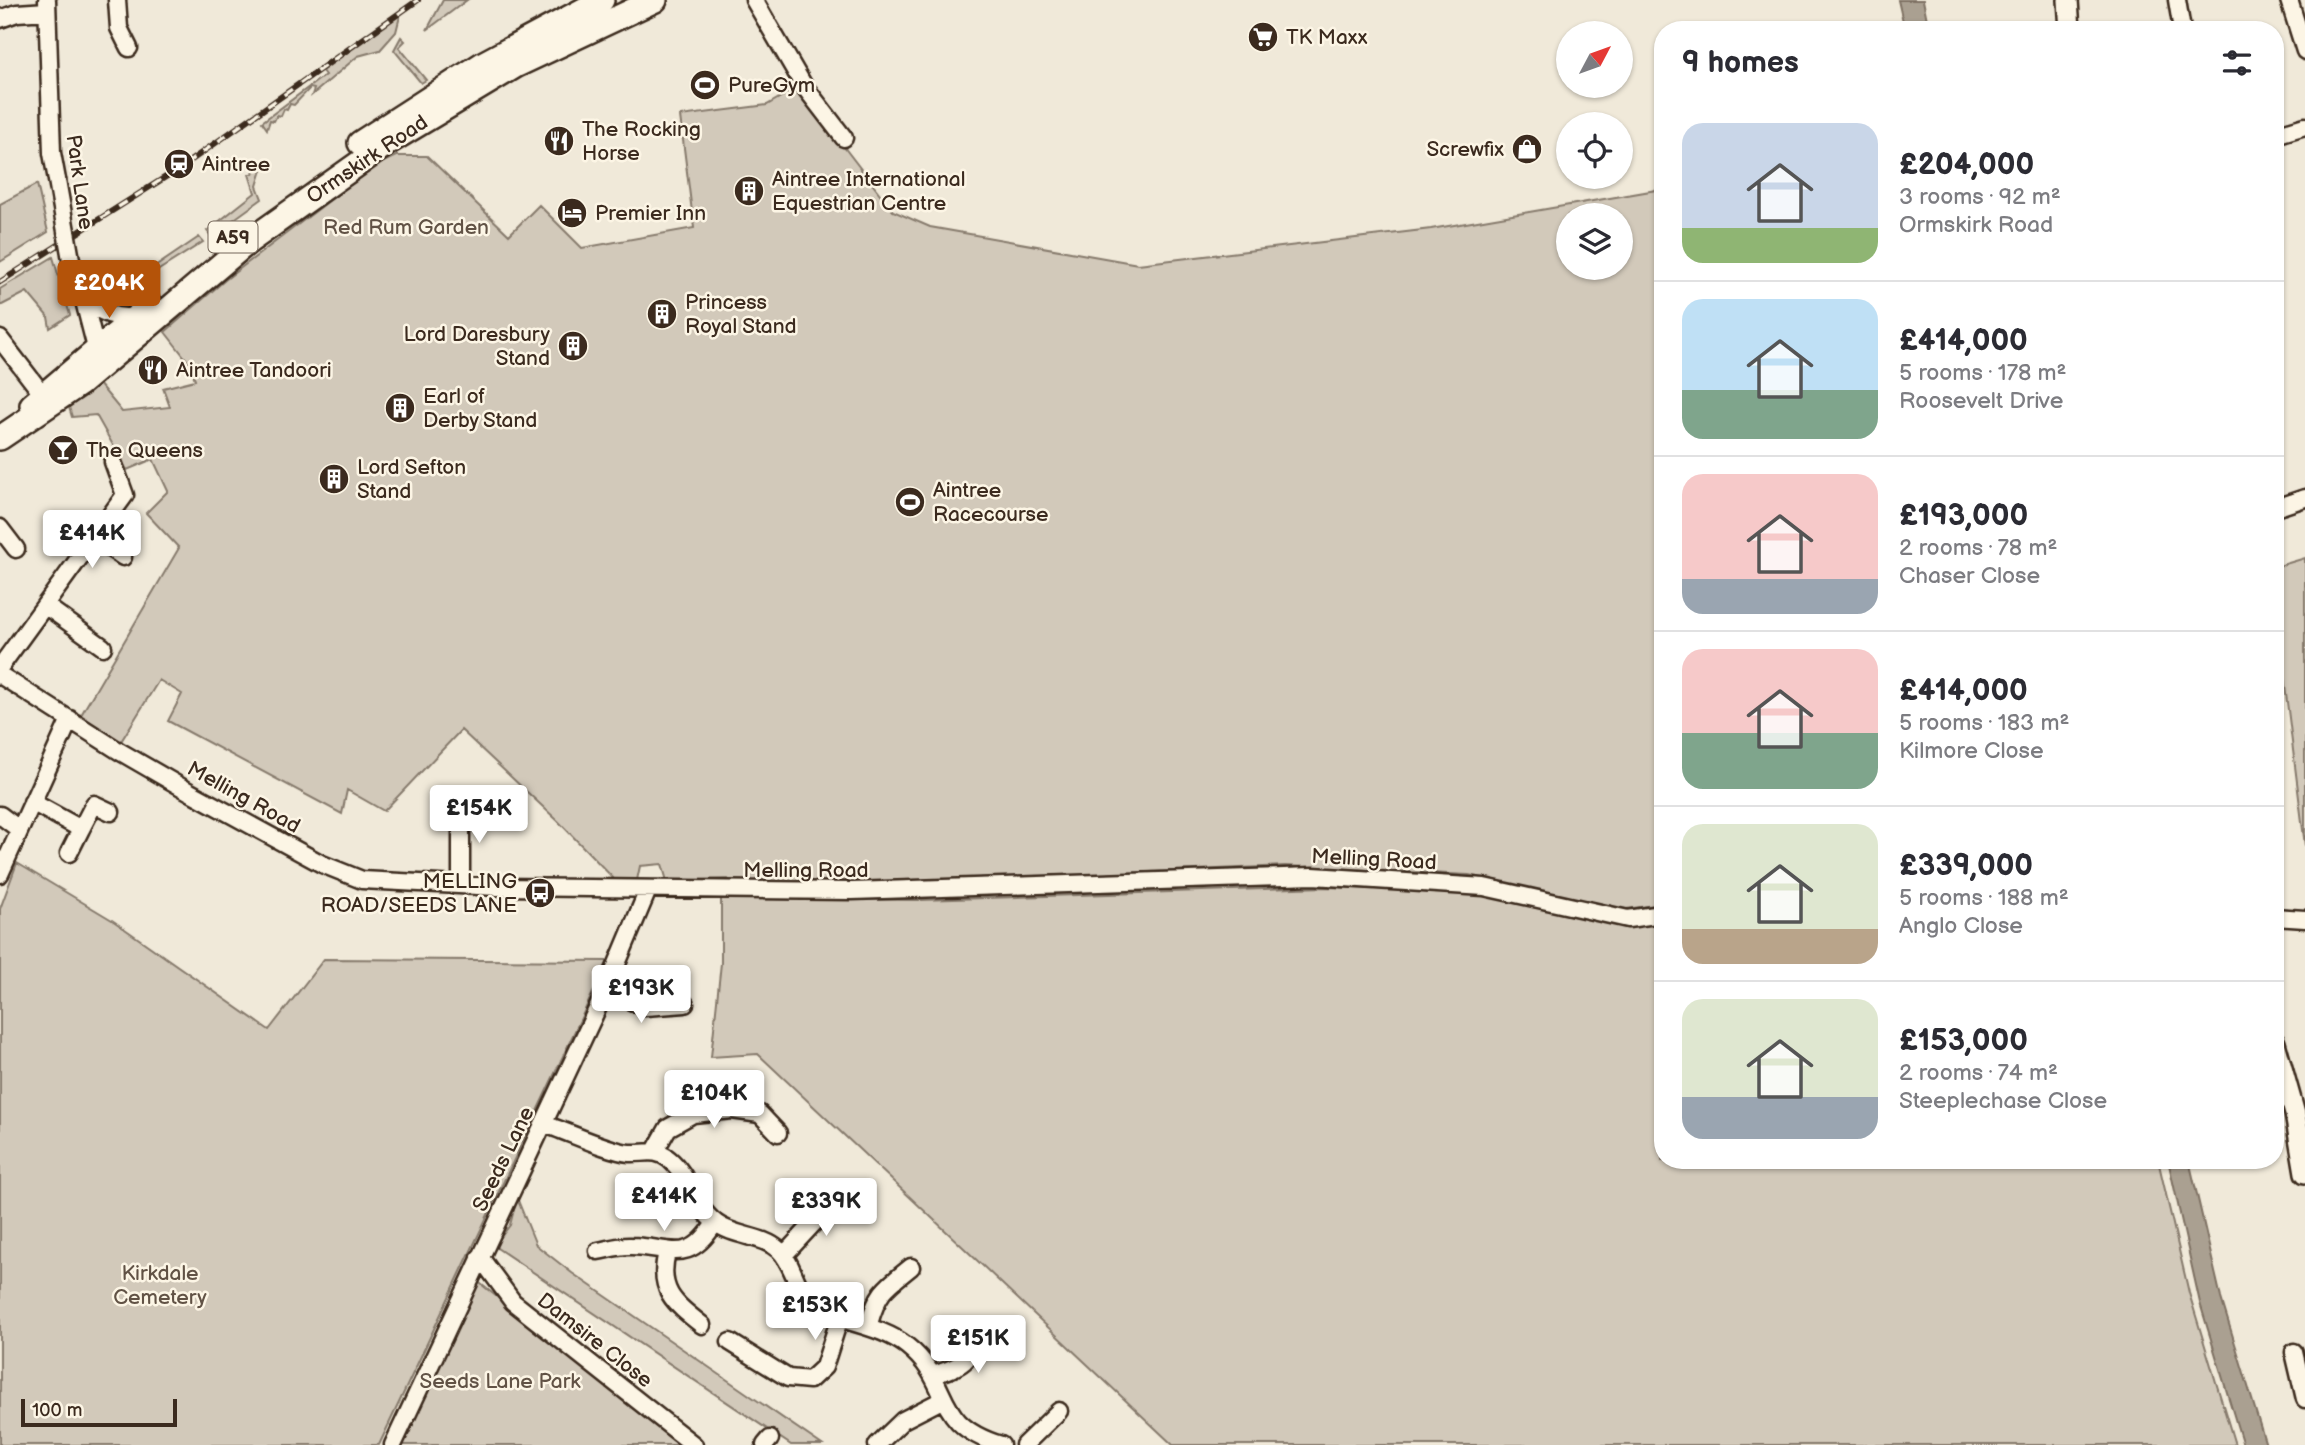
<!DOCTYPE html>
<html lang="en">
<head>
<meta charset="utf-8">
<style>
	body { margin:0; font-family:"Balsamiq Sans",sans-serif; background:#f7f7f7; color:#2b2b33; height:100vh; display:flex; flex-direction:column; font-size:26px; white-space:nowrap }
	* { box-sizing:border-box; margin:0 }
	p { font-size:23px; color:#7c7c81 }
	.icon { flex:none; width:38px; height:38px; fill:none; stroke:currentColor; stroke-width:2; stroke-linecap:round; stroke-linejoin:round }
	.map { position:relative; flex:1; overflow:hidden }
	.panel { position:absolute; left:1654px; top:21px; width:630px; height:1148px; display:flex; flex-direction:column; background:#fff; border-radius:28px; box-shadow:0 2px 5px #0004 }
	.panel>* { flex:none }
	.needle { width:46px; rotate:49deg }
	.buttons { position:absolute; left:1556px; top:21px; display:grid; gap:14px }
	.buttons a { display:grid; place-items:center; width:77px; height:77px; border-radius:50%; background:#fff; box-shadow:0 2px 5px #0004; font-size:35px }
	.scale { position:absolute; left:21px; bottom:18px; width:156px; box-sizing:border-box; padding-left:7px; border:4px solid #3b2a1e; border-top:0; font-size:19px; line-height:24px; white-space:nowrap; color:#3b2a1e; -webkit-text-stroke:5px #fcf5e5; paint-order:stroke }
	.price { position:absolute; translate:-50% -60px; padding:0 16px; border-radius:7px; background:#fff; color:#222; font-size:23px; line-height:46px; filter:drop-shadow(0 2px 4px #0008) }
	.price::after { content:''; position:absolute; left:50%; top:42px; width:21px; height:16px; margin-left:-10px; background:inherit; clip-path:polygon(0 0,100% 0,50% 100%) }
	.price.on { background:#b45309; color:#fff }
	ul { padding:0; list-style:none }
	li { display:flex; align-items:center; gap:21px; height:175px; padding:0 28px }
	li+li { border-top:2px solid #e1e1e2 }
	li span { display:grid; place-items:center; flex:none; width:196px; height:140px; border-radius:21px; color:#555 }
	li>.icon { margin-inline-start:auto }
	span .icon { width:84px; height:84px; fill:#fffc; stroke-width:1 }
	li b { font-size:30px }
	h2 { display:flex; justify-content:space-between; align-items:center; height:84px; padding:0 28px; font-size:30px }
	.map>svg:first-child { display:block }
	.green { fill:#d2c9ba; stroke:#867a6c; stroke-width:2; fill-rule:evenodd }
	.water { fill:#aaa091; stroke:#7e7163; stroke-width:2 }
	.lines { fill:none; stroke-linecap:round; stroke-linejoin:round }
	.minor-casing { stroke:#3b2a1e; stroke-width:21 }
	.major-casing { stroke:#3b2a1e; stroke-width:24 }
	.highway-casing { stroke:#3b2a1e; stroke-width:28 }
	.minor { stroke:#fcf5e5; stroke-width:16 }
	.major { stroke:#fcf5e5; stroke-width:19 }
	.highway { stroke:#fcf5e5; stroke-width:23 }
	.rail-casing { stroke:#3b2a1e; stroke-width:6 }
	.rail { stroke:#fcf5e5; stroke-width:3.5; stroke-dasharray:10; stroke-linecap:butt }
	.minor-bridge-casing { stroke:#3b2a1e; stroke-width:21; stroke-linecap:butt }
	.minor-bridge { stroke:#fcf5e5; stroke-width:16 }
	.labels { text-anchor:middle; stroke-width:5; stroke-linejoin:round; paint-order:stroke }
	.shield { fill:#fcf5e5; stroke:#75675a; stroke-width:2 }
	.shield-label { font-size:19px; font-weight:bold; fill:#3b2a1e }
	.poi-label { font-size:21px; fill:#3b2a1e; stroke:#fcf5e5; text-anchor:start }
	.street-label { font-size:21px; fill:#3b2a1e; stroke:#fcf5e5 }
	.park-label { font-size:21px; fill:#615245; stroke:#fcf5e5 }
</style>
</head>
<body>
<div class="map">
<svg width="2305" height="1445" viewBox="0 0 2305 1445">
	<rect width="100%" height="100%" fill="#f0e9d9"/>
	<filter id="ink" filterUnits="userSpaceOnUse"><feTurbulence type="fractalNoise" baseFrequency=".0143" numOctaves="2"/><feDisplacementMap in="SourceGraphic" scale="14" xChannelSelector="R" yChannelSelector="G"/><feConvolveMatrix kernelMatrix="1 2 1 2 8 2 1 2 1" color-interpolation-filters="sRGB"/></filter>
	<g filter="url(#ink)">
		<path class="green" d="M443 0H467L427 30Z
			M401 12 396 32 380 50 358 56 312 95 314 89 310 88 294 105 290 104 287 110 284 109 281 116 277 115 274 121 270 120 267 129 262 122 325 75 322 71Z
			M401 37 405 41 399 47 426 80 421 83 394 50Z
			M798 87 893 211 930 227 1138 264 1431 229 1662 189V904L1626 909 1608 906 1469 875 1285 866 943 881H794L807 899 921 900 1327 887 1476 893 1610 924 1662 922V1160H2158L2189 1293 2235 1445H1173L758 1054 711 1057 721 963V898H744L728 879 667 881 662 864 640 866 637 880H615L558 821 461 730 384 811 347 790 342 814 168 721 182 694 159 680 120 743 81 715 179 548 146 513 168 491 153 459 127 470 96 415 72 417 69 407 99 384 122 412 170 407 163 388 195 380 190 364 165 332 225 280 375 166 396 156H427L509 235 539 205 582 248 694 228 680 116 767 105ZM1568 215H1620V268H1568Z
			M256 162 262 170 257 186 262 199 211 236 207 231 255 193 249 174H253Z
			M37 184 48 232 0 262V204Z
			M199 237 203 242 132 287 130 284Z
			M53 257 70 315 50 328 48 317 27 292 0 306V289Z
			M2305 558V846L2284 678 2275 645V567Z
			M17 863 112 920 269 1030 324 959 608 961 379 1445H0V909Z
			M517 1198 536 1245 572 1273 822 1445H791L494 1246 510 1225Z
			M476 1280 680 1445H401Z"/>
		<path class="water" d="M1898 0H1923L1929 30H1905Z
			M2168 1160H2189L2221 1298 2266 1445H2243L2242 1442 2200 1303Z"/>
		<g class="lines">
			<g class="minor-casing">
				<path id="minor" d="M47 0 52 153 57 180
					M117 0 119 28 129 48
					M754 0 804 86 844 138
					M2177 0 2182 30
					M2289 0 2305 51
					M0 19 17 13 47 11
					M2275 135 2305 126
					M73 271 84 301 96 348 101 355
					M84 301C101 312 116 320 136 316
					M0 339 50 404
					M2275 508 2305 498
					M0 528 16 549
					M92 536 123 557
					M46 606 103 647
					M0 667 125 495 113 462
					M0 675 119 751 190 792 322 864 362 880 497 887 852 891 1313 876 1484 887 1628 919 1662 914
					M32 802 81 829 94 804 111 812
					M0 815 20 830
					M69 853 81 829
					M0 874 70 719
					M461 885V805
					M2275 917 2305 919
					M664 987 665 1005
					M606 990 645 1007 685 1004
					M544 1124C566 1131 608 1151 629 1153 645 1154 655 1148 669 1159 690 1176 694 1207 716 1223 734 1237 763 1235 779 1250 794 1264 795 1289 811 1303 835 1324 876 1322 907 1346 955 1384 929 1423 1001 1445
					M655 1151 668 1128 693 1114 732 1110 760 1114 778 1133
					M598 1251C609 1249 620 1245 631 1246 671 1247 688 1266 715 1223
					M667 1252C657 1290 674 1303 702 1325
					M784 1255 839 1196
					M480 1257 513 1302 694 1445
					M869 1324C878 1291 886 1287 911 1267
					M730 1342 788 1378 810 1380 824 1367 840 1317
					M2294 1352 2305 1399
					M933 1375C963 1366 970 1362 980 1332
					M393 1445 606 990 648 890
					M765 1445 770 1439
					M877 1445 903 1420 944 1399
					M1024 1445 1059 1411"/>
			</g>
			<g class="major-casing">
				<path id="major" d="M2068 0 2070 30
					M2275 1043 2295 1114 2305 1173"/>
			</g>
			<g class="highway-casing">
				<path id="highway" d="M360 143 484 63 602 0
					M32 405 150 305
					M0 438 80 384 248 242 389 142 517 65 655 0"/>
			</g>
			<use href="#minor" class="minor"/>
			<use href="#major" class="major"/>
			<use href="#highway" class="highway"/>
			<g class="rail-casing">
				<path id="rail" d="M0 282 183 166 418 0"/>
			</g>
			<use href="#rail" class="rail"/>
			<g class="minor-bridge-casing">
				<path id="minor-bridge" d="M57 180 73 271"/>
			</g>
			<use href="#minor-bridge" class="minor-bridge"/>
		</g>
	</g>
	<defs>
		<g id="supermarket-disc" transform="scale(1.575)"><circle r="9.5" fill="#3b2a1e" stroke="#fcf5e5"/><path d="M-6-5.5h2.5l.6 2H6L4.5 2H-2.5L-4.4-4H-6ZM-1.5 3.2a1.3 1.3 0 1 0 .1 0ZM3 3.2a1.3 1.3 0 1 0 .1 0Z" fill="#fff"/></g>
		<g id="stadium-disc" transform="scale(1.575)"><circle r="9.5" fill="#3b2a1e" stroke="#fcf5e5"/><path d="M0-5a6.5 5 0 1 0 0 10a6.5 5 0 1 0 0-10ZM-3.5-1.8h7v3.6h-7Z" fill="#fff"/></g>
		<g id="restaurant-disc" transform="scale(1.575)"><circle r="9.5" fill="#3b2a1e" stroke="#fcf5e5"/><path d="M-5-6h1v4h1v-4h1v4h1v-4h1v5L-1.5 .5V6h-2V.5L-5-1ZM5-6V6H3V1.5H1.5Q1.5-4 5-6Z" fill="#fff"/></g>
		<g id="shop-disc" transform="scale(1.575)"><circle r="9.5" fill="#3b2a1e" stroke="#fcf5e5"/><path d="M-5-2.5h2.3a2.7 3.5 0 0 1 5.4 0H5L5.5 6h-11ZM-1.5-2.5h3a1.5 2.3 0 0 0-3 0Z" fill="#fff"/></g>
		<g id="station-disc" transform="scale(1.575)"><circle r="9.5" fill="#3b2a1e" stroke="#fcf5e5"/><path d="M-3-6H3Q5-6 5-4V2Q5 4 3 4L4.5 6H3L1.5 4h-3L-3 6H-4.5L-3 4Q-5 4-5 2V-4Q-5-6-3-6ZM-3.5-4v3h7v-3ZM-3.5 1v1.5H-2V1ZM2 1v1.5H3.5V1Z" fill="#fff"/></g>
		<g id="building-disc" transform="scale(1.575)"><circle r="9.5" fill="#3b2a1e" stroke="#fcf5e5"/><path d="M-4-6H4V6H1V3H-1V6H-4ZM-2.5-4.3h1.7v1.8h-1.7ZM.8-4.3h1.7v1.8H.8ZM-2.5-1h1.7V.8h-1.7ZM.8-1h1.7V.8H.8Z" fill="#fff"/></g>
		<g id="hotel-disc" transform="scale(1.575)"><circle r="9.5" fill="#3b2a1e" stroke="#fcf5e5"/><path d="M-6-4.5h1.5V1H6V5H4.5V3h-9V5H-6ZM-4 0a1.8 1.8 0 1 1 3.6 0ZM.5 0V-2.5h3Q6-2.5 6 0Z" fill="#fff"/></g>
		<g id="bar-disc" transform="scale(1.575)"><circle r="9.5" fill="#3b2a1e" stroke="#fcf5e5"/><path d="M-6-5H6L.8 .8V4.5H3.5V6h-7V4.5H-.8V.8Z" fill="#fff"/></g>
		<g id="bus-disc" transform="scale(1.575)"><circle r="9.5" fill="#3b2a1e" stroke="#fcf5e5"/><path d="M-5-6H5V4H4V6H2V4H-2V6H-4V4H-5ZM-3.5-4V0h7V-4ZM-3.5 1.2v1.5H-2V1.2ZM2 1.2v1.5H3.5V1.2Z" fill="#fff"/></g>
	</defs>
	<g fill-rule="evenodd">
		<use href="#supermarket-disc" x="1263" y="37"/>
		<use href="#stadium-disc" x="705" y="85"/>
		<use href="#restaurant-disc" x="559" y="141"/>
		<use href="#shop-disc" x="1527" y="149"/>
		<use href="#station-disc" x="179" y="164"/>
		<use href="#building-disc" x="749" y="191"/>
		<use href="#hotel-disc" x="572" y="213"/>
		<use href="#building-disc" x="662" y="314"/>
		<use href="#building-disc" x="573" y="346"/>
		<use href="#restaurant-disc" x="153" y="370"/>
		<use href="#building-disc" x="400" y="408"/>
		<use href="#bar-disc" x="63" y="450"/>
		<use href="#building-disc" x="334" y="479"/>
		<use href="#stadium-disc" x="910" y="502"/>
		<use href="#bus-disc" x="540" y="893"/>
	</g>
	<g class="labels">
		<rect class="shield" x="208.5" y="221.5" width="49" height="31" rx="5"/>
		<g class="shield-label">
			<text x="233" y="244">A59</text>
		</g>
		<g class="poi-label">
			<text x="1286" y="44">TK Maxx</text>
			<text x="728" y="92">PureGym</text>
			<text x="582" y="136">The Rocking<tspan x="582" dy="24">Horse</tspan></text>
			<text x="1504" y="156" text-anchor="end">Screwfix</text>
			<text x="202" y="171">Aintree</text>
			<text x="772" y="186">Aintree International<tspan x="772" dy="24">Equestrian Centre</tspan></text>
			<text x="595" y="220">Premier Inn</text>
			<text x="685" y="309">Princess<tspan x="685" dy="24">Royal Stand</tspan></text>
			<text x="550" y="341" text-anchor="end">Lord Daresbury<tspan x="550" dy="24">Stand</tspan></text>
			<text x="176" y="377">Aintree Tandoori</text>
			<text x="423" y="403">Earl of<tspan x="423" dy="24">Derby Stand</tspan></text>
			<text x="86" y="457">The Queens</text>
			<text x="357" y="474">Lord Sefton<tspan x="357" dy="24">Stand</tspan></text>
			<text x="933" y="497">Aintree<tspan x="933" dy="24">Racecourse</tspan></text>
			<text x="517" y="888" text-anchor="end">MELLING<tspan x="517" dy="24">ROAD/SEEDS LANE</tspan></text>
		</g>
		<g class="street-label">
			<text transform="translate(367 159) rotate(-34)" y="7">Ormskirk Road</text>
			<text transform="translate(80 182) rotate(82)" y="7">Park Lane</text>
			<text transform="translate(244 797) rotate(29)" y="7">Melling Road</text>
			<text transform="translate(1374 859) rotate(3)" y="7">Melling Road</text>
			<text x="806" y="877">Melling Road</text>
			<text transform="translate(503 1159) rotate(-64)" y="7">Seeds Lane</text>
			<text transform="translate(595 1340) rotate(38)" y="7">Damsire Close</text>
		</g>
		<g class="park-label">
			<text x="406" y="234">Red Rum Garden</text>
			<text x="160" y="1280">Kirkdale<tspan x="160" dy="24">Cemetery</tspan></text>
			<text x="500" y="1388">Seeds Lane Park</text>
		</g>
	</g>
</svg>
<div class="buttons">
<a><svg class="needle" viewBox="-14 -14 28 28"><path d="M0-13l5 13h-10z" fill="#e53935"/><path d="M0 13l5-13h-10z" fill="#7c7c81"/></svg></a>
<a><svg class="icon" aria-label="locate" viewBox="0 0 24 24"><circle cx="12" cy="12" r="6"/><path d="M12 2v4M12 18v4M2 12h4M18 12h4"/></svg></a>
<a><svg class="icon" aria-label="layers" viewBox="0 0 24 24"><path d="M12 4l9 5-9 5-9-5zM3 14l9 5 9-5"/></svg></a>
</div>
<div class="scale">100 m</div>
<b class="price on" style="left:109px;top:320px">£204K</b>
<b class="price" style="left:92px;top:570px">£414K</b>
<b class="price" style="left:479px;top:845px">£154K</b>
<b class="price" style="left:641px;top:1025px">£193K</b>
<b class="price" style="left:714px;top:1130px">£104K</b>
<b class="price" style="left:664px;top:1233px">£414K</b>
<b class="price" style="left:826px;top:1238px">£339K</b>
<b class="price" style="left:815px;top:1342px">£153K</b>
<b class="price" style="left:978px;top:1375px">£151K</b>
<section class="panel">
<h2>9 homes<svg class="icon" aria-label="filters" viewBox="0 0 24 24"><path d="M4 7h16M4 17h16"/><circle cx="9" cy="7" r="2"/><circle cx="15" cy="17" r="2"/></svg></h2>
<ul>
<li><span style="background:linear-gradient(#c9d6e8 75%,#8fb573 0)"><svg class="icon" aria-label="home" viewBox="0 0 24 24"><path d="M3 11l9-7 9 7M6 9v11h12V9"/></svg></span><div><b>£204,000</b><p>3 rooms · 92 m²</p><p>Ormskirk Road</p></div></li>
<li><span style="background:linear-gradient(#bfe0f5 65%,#7fa58c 0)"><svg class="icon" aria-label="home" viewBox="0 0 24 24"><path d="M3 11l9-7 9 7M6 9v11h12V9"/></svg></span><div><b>£414,000</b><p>5 rooms · 178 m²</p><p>Roosevelt Drive</p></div></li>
<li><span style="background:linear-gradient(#f6c9c9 75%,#9aa5b1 0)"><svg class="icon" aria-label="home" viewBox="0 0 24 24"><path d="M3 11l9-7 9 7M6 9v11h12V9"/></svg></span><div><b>£193,000</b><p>2 rooms · 78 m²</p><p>Chaser Close</p></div></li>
<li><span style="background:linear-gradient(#f6c9c9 60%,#7fa58c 0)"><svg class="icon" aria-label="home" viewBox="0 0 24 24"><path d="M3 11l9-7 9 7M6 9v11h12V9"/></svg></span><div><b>£414,000</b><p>5 rooms · 183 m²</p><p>Kilmore Close</p></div></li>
<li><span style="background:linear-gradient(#dfe7d0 75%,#b9a48a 0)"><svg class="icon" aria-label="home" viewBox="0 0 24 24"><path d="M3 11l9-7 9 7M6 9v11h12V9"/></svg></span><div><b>£339,000</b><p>5 rooms · 188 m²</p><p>Anglo Close</p></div></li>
<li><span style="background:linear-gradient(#dfe7d0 70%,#9aa5b1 0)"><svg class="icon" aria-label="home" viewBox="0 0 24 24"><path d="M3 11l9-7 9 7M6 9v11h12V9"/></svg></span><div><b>£153,000</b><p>2 rooms · 74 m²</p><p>Steeplechase Close</p></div></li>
</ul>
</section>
</div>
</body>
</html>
